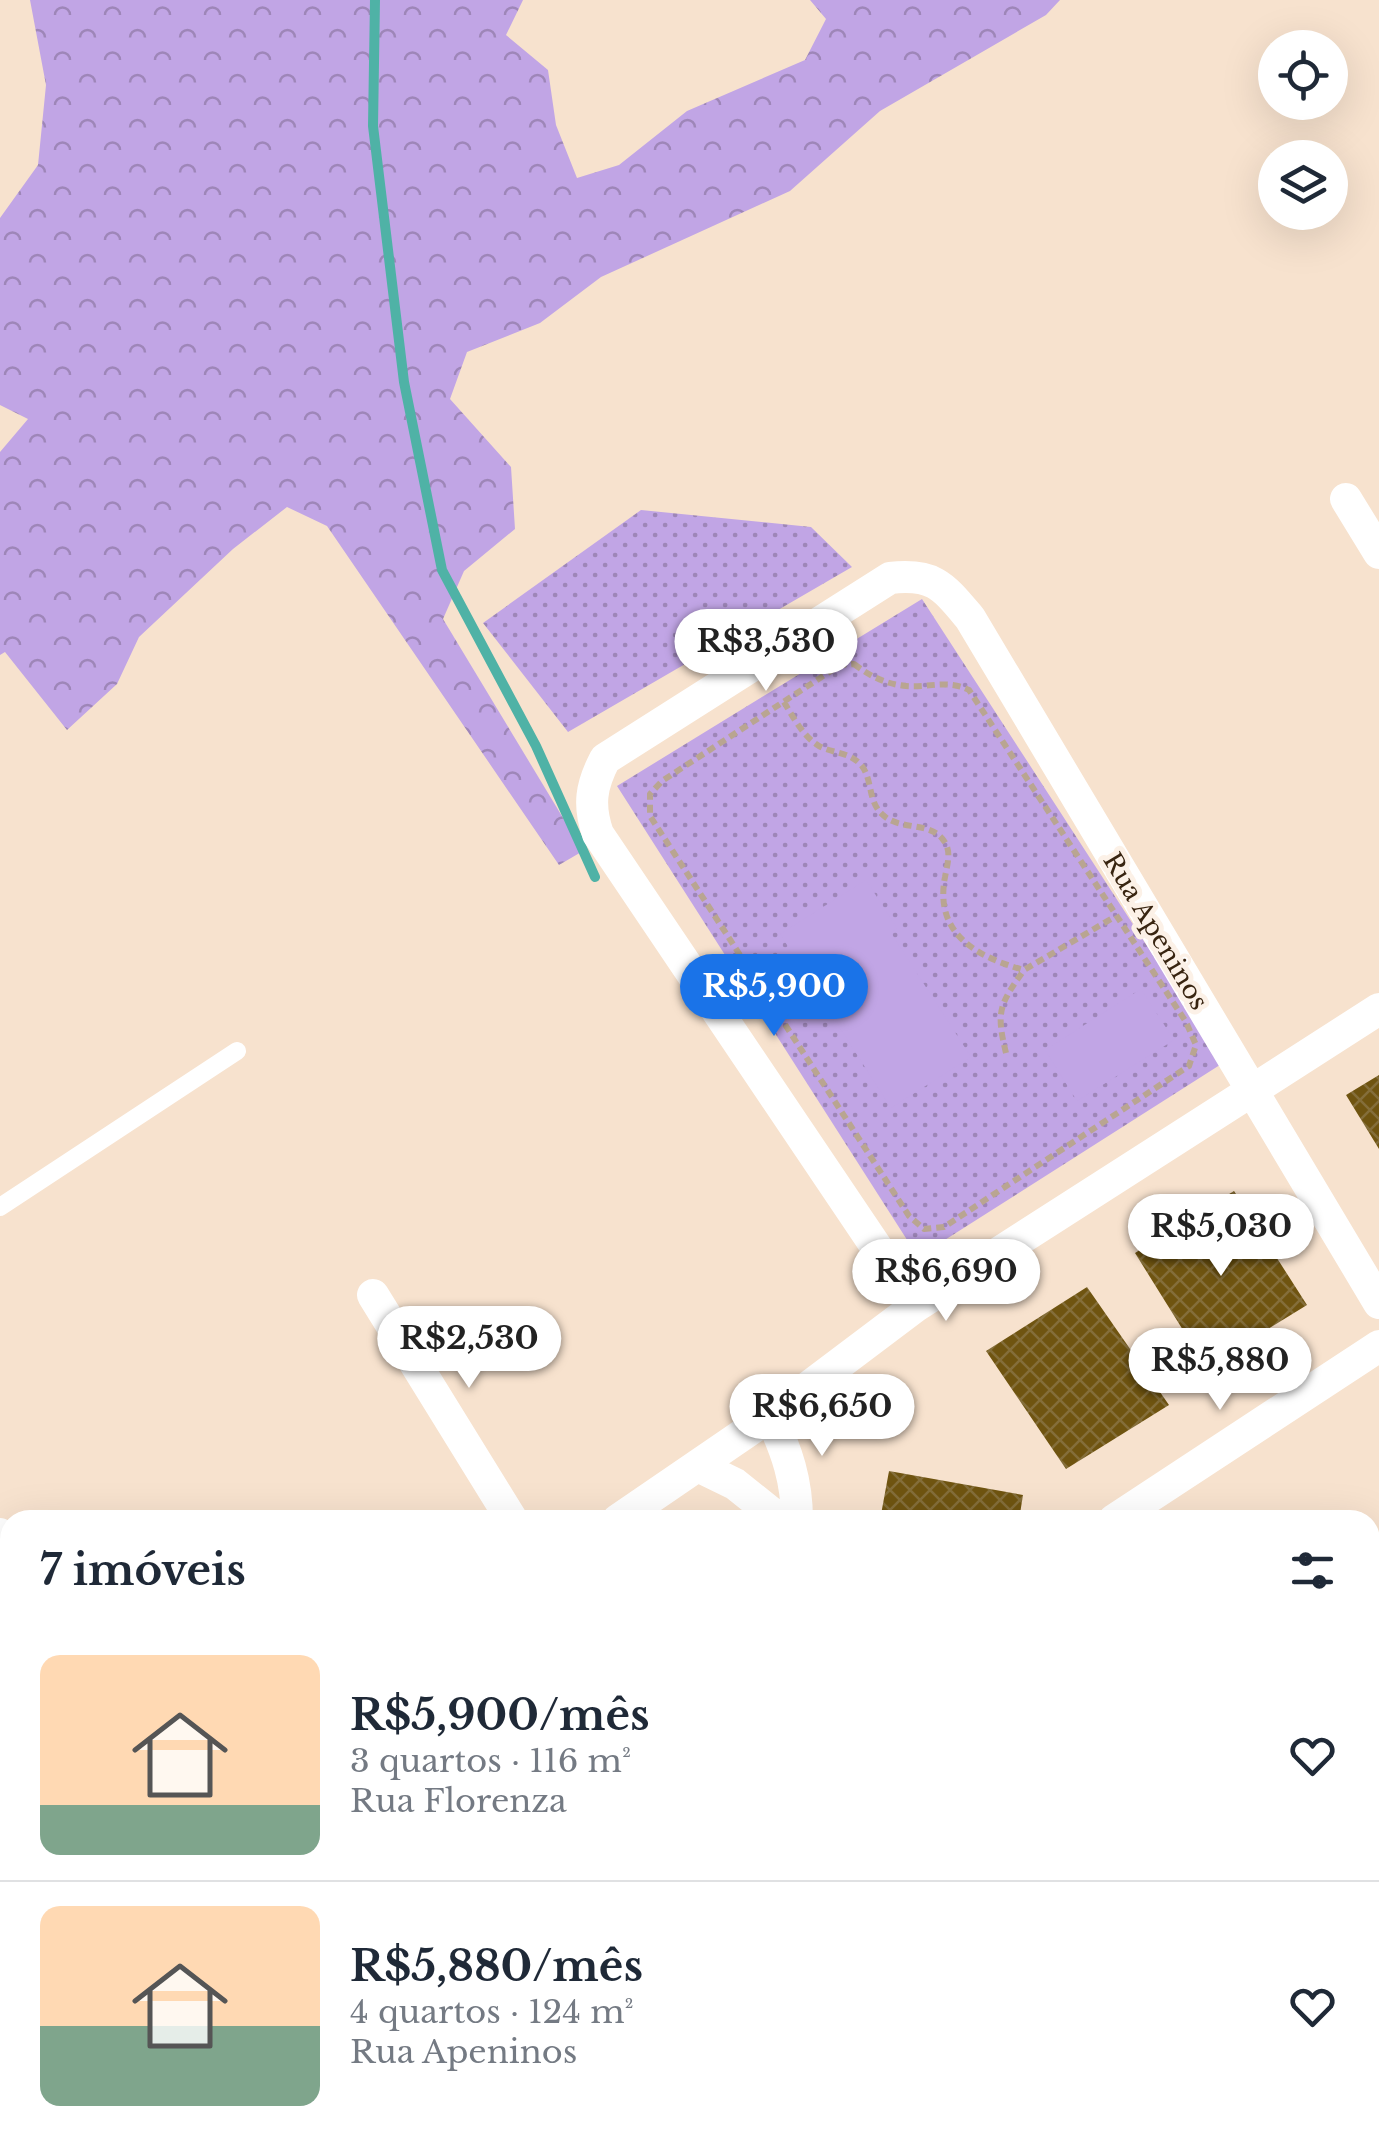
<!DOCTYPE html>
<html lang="pt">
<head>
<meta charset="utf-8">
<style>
	body { margin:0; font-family:"Libre Baskerville",serif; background:#f6f6f7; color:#1f2937; height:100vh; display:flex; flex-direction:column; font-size:38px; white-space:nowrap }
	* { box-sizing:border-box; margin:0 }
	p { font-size:32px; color:#747a83 }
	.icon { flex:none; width:55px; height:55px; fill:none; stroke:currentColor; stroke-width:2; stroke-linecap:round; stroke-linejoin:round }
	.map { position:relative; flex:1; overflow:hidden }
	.details { position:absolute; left:0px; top:1510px; width:1380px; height:642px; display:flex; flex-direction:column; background:#fff; border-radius:30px 30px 0 0; box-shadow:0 10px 40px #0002 }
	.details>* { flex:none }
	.buttons { position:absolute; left:1258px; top:30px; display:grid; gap:20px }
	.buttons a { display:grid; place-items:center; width:90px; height:90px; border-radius:50%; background:#fff; box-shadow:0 10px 40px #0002; font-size:50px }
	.price { position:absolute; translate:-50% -85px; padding:0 22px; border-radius:35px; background:#fff; color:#222; font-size:32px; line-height:65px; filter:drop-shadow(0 2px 5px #0008) }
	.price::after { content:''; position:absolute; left:50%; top:60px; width:30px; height:22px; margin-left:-15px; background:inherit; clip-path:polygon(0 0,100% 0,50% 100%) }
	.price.active { background:#1a73e8; color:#fff }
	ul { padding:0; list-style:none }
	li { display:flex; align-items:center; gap:30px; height:250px; padding:0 40px }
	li+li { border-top:2px solid #e0e1e3 }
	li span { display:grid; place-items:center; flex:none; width:280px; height:200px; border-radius:20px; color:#555 }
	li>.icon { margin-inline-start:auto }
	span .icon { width:120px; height:120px; fill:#fffc; stroke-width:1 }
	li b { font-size:42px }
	h2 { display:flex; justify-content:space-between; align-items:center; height:120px; padding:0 40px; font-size:42px }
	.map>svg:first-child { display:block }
	.forest { fill:url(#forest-crowns) }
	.park { fill:url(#park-dots) }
	.garden { fill:#c1a5e5 }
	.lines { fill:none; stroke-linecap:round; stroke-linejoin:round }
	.stream { stroke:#4fb2a6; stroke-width:10 }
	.building { fill:url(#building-cross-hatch) }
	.path { stroke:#b9a591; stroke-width:6; stroke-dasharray:8 5; stroke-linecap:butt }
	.lane { stroke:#fff; stroke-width:18 }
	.street { stroke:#fff; stroke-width:32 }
	.labels { text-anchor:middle; stroke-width:10; stroke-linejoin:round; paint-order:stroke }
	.street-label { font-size:25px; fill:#382410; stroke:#fcf1e7 }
</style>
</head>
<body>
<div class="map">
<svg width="1379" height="2152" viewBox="0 0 1379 2152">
	<defs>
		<pattern id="forest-crowns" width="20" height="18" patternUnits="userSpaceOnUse" patternTransform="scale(2.5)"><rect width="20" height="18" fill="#c1a5e5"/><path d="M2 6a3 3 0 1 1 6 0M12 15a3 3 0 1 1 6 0" fill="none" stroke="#9e86b8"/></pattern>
		<pattern id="park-dots" width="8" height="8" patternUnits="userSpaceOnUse" patternTransform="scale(2.5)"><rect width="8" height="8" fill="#c1a5e5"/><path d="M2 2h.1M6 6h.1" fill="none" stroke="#9e86b8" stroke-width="1.8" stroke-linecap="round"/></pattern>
		<pattern id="building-cross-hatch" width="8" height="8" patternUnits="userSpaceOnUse" patternTransform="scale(2.5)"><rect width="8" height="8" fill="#6f5410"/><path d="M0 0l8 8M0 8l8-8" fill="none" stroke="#846e3a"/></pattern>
	</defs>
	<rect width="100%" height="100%" fill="#f7e2ce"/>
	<path class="forest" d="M30 0H523L506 35 548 70 556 125 577 178 619 165 687 111 805 60 826 19 810 0H1060L1046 15 880 111 790 191 601 277 540 323 467 352 450 399 511 467 515 529 464 571 443 619 583 851 559 865 327 526 287 507 233 549 139 637 117 684 67 730 5 652 0 655V452L28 419 0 405V218L38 165 46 85Z"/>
	<path class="park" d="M641 510 811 527 852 567 568 732 483 623Z
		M922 599 1223 1063 918 1257 617 786Z
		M1370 1916 1379 1919V2152H1009L978 2143 1370 2142Z
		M496 2142H952V2143L940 2152H481Z"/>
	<path class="garden" d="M866 880 897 928 891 933 971 1057 891 1108 780 934Z
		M1141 989 1174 1040 1077 1101 1045 1050Z"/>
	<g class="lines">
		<path class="stream" d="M375 0 373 126 404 382 442 570 536 746 595 877
			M0 1726 10 1737
			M1370 2076 1379 2078"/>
	</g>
	<path class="building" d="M1379 1075V1149L1346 1095Z
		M1234 1191 1307 1305 1206 1367 1135 1253Z
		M1087 1287 1169 1405 1066 1469 986 1351Z
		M889 1471 1023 1495 1019 1520H880Z
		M10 2021V2074L0 2080V2027Z
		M37 2142H132L134 2147 133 2152H34Z
		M185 2142H244L248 2152H189Z"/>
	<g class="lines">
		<path class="path" d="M854 664C870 676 885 684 906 686 929 688 948 679 969 690L1186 1022 1196 1045 1189 1066 944 1227 924 1229 909 1216 650 816V794L662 781 840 665Z
			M784 702C793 717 802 734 816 744 828 753 846 751 858 762 874 775 866 801 883 815 900 831 931 821 944 841 952 852 947 865 945 877 934 934 977 957 1024 970L1111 919
			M1006 1053C996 1012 999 1005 1024 970
			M1370 1926 1379 1930
			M1260 2142 1271 2152
			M516 2152 523 2142
			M901 2152 913 2142"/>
		<path class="lane" d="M0 1207 237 1051"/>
		<path class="street" d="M1346 499 1379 553
			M373 1295 512 1520
			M916 1306 598 834C588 805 591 786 605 759L890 578C934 573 943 586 970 618L1379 1303
			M770 1416C787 1451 797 1481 797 1520
			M698 1466 735 1484 780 1520
			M618 1520 770 1416 916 1306 1379 1009
			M1114 1520 1379 1346
			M0 1534 10 1553
			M0 1921 10 1915
			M296 2142 300 2152"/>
	</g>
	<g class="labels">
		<g class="street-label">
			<text transform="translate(1156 931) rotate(59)" y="9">Rua Apeninos</text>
		</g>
	</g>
</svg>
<div class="buttons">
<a><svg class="icon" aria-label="locate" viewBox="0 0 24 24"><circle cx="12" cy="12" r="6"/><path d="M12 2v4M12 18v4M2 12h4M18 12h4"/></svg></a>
<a><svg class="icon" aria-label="layers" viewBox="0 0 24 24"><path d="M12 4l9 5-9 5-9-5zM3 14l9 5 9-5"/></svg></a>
</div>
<b class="price" style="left:766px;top:694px">R$3,530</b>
<b class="price active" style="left:774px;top:1039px">R$5,900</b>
<b class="price" style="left:1221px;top:1279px">R$5,030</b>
<b class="price" style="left:946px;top:1324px">R$6,690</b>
<b class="price" style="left:469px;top:1391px">R$2,530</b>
<b class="price" style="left:1220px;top:1413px">R$5,880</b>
<b class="price" style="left:822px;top:1459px">R$6,650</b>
<section class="details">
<h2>7 imóveis<svg class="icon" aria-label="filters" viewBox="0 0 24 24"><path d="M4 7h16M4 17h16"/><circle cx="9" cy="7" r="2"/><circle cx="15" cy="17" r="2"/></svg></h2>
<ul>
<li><span style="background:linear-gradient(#ffd9b3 75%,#7fa58c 0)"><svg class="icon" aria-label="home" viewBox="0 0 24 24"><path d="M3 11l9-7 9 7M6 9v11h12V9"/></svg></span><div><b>R$5,900/mês</b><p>3 quartos · 116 m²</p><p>Rua Florenza</p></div><svg class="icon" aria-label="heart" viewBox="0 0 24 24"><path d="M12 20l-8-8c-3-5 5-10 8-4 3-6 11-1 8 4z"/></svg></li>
<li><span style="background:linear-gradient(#ffd9b3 60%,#7fa58c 0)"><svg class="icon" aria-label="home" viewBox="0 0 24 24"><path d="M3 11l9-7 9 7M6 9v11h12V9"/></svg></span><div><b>R$5,880/mês</b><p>4 quartos · 124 m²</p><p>Rua Apeninos</p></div><svg class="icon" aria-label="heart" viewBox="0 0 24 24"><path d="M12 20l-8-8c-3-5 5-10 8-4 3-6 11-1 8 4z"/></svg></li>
</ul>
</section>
</div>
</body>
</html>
